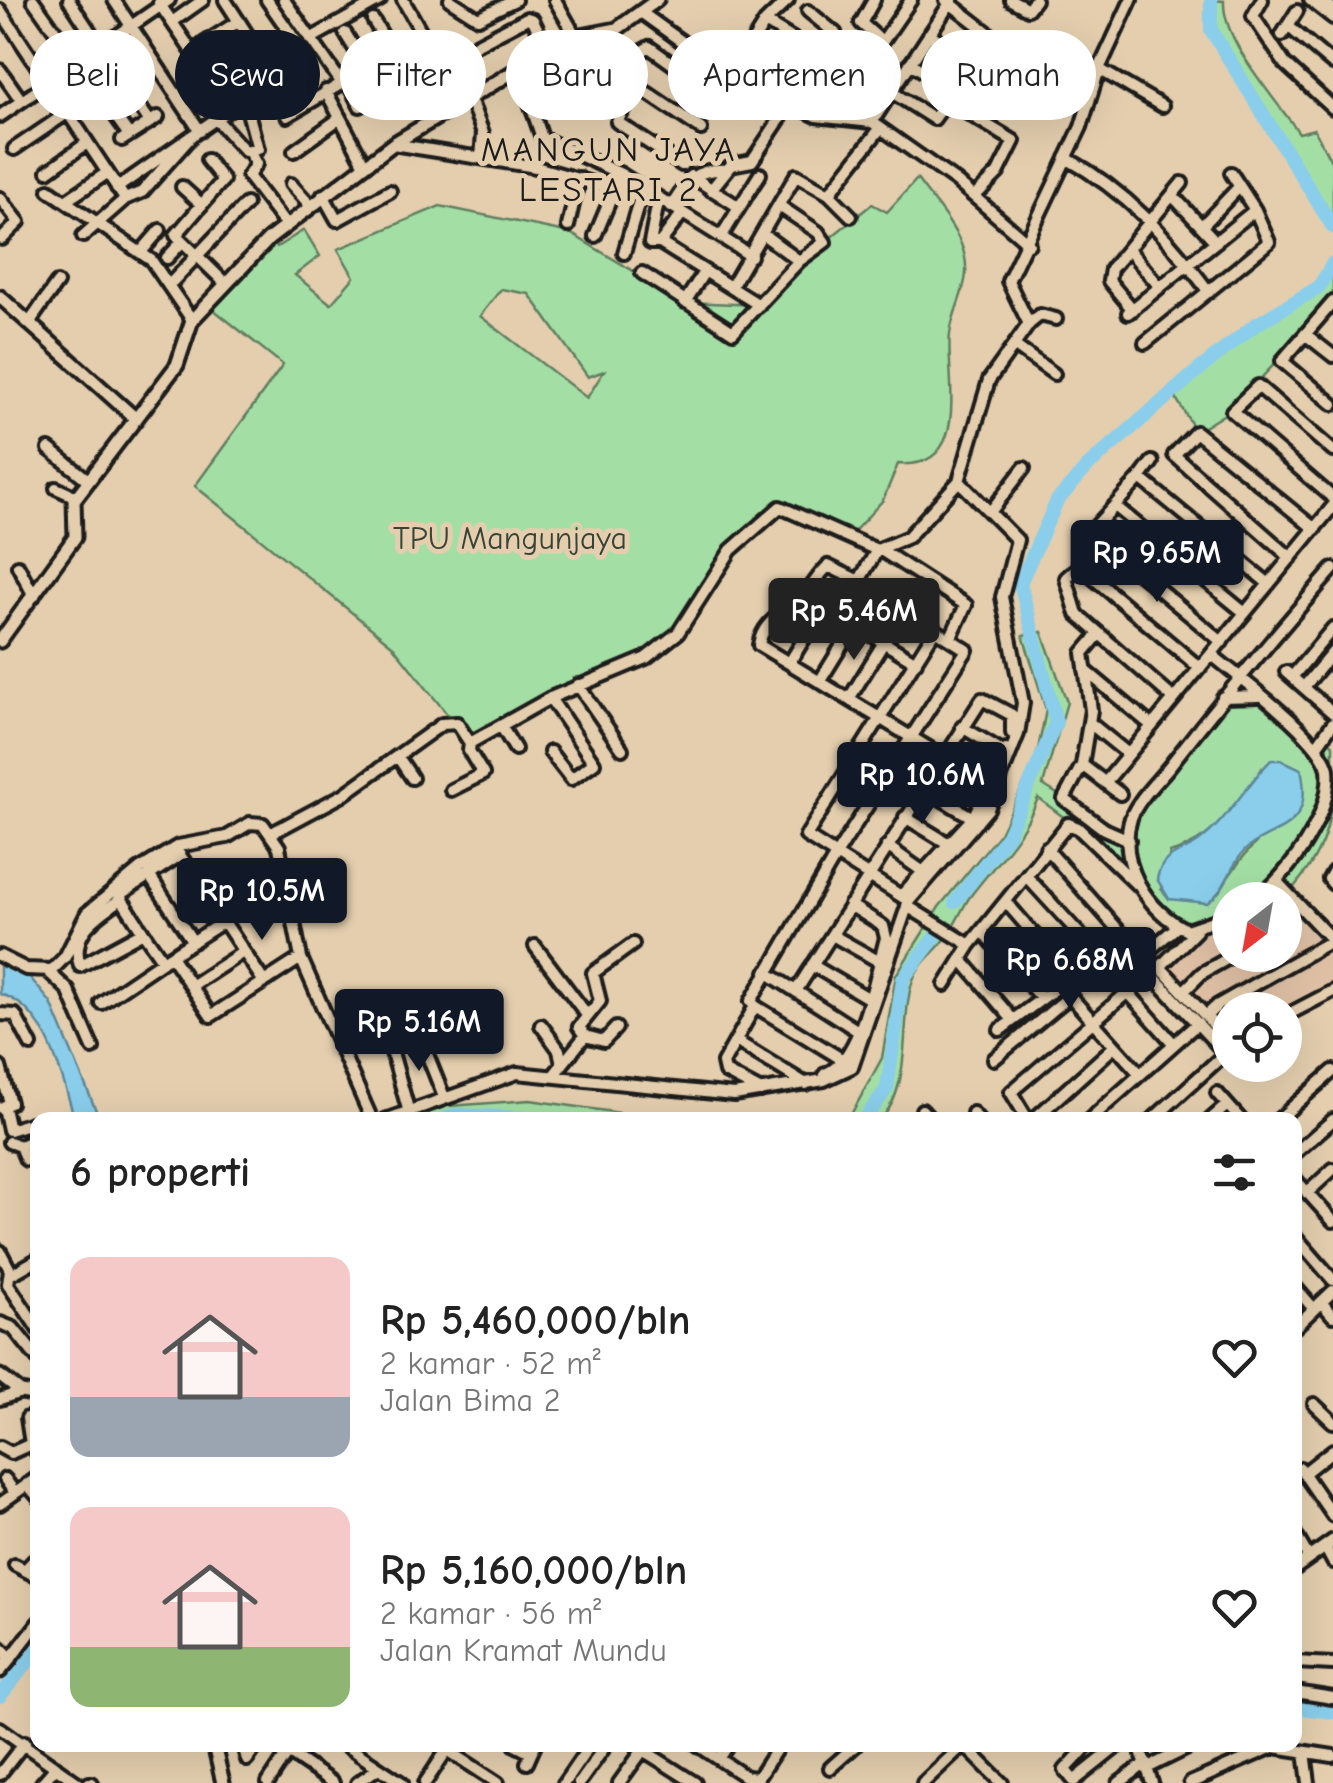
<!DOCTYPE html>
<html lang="id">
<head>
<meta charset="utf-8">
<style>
	body { margin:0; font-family:"Comic Neue",sans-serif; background:#f6f6f6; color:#222; height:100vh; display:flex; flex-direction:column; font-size:38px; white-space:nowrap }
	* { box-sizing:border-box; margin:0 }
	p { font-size:32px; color:#767676 }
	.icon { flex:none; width:55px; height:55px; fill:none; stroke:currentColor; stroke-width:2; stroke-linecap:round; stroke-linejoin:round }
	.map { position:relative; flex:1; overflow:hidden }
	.sheet { position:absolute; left:30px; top:1112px; width:1272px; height:640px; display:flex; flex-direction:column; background:#fff; border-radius:20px; box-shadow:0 10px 40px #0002 }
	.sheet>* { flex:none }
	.top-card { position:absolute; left:30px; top:30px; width:1275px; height:90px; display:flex; gap:20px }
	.needle { width:65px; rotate:211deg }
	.tools { position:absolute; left:1212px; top:882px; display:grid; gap:20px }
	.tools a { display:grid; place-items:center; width:90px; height:90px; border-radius:50%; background:#fff; box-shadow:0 10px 40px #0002; font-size:50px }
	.price { position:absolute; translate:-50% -85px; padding:0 22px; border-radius:10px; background:#111827; color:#fff; font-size:32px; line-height:65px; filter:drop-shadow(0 2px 5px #0008) }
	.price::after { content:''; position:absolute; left:50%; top:60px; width:30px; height:22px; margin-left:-15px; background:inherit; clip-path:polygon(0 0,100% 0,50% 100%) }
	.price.selected { background:#222; color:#fff }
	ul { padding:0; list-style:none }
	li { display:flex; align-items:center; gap:30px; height:250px; padding:0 40px }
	li span { display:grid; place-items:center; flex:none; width:280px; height:200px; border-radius:20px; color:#555 }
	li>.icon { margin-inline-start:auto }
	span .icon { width:120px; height:120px; fill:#fffc; stroke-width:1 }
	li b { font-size:42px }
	h2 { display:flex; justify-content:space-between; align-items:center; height:120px; padding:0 40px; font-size:42px }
	.chip { padding:0 35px; border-radius:45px; background:#fff; box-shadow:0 10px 40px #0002; font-size:35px; line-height:90px }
	.chip.selected { background:#111827; color:#fff }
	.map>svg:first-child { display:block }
	.built { fill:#dfc0a5 }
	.green { fill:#a3dfa5; stroke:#607e60; stroke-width:2.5; fill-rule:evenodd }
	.water { fill:#8aceeb; stroke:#5e8798; stroke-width:2.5 }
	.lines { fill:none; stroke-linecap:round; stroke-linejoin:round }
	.river { stroke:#8aceeb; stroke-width:14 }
	.minor-casing { stroke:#1c1c1c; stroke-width:18 }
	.tertiary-casing { stroke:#1c1c1c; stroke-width:19 }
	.minor { stroke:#e4ceae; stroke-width:10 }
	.tertiary { stroke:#e4ceae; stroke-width:11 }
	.labels { text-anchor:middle; stroke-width:10; stroke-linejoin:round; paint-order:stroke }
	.park-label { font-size:32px; fill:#374337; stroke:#e4ceae }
	.neighbourhood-label { font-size:35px; letter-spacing:2.5px; fill:#1c1c1c; stroke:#e4ceae }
</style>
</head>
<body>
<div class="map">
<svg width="1333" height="1783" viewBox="0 0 1333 1783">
	<rect width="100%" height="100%" fill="#e4ceae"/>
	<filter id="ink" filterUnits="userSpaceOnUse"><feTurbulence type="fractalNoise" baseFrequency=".01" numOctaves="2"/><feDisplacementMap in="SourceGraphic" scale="20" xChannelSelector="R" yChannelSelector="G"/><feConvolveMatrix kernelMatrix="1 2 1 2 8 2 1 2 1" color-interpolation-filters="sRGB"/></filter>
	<g filter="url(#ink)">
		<path class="built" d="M1277 882 1333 942V1005L1324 996 1285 1016V1010H1230V1042L1161 963 1200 928 1230 915V955H1285V900H1255Z"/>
		<path class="green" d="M1211 0 1224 1C1222 41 1275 98 1299 133L1314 129 1333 165V227L1211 30Z
			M917 179C931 199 952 222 961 244 976 281 954 301 950 334 945 374 974 470 898 464L883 500 848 538 777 508 731 550 691 614 646 658 605 673 470 743 392 645 195 486 283 365 208 305 269 239 277 247 304 230 320 256 295 275 331 304 354 277 338 249 440 206 570 233 685 302 759 305 825 242 872 204 887 212ZM501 289 529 294 588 377 604 371 587 398 480 316Z
			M1333 263V302L1231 410 1196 432 1173 393 1255 325 1319 287Z
			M1042 632 1067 702 1043 785 1128 839 1130 820 1223 697 1259 696 1316 746 1325 735 1333 745C1333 813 1333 843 1288 894L1277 882 1254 900H1230V915L1219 921 1178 926 1078 828 1038 798C1022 840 995 863 969 898 961 911 955 925 946 938 937 950 923 960 916 973 897 1010 916 1084 880 1120H848L882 1058 896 975 939 907 1000 833 1036 759 1046 710 1023 635ZM1261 770V838C1238 858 1228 882 1207 903L1169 898 1161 889 1170 853C1212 841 1239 806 1261 770Z
			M443 1094 450 1106 530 1100 641 1116 812 1120H385Z"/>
		<path class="water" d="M1271 760H1282L1301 769C1317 839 1261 824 1239 858 1227 875 1225 891 1207 903L1169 899 1157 879C1163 850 1183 855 1202 839 1230 816 1246 785 1271 760Z
			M0 966 28 975 51 1003 100 1120H75C62 1078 48 1007 0 994Z"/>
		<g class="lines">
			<path class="river" d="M1211 0V30L1333 227
				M955 902 1008 835 1056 722 1020 583 1057 501 1088 466 1196 372 1255 325 1319 287 1333 263
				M442 1120 455 1115 567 1120
				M864 1120 887 1088 903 979 935 937
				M0 1696 38 1649
				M1295 1707 1333 1712"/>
			<g class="minor-casing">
				<path id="minor" d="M33 0 129 135
					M69 0 150 122
					M114 0 200 131
					M225 0 258 51
					M284 0 341 82
					M450 0 478 18 515 0
					M555 0 576 37
					M874 0 861 23 881 41
					M1011 0 1028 9 1035 0
					M1262 0 1253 16 1285 64 1333 108
					M1310 0 1333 18
					M1322 0 1333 9
					M159 3 212 81
					M0 10 125 199 142 192 189 139
					M642 13 713 64 816 116 872 122 957 182 1029 244
					M373 20 392 51
					M172 22 203 0
					M765 22 816 53
					M1288 26 1333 64
					M345 33 366 67
					M929 34 993 72 1009 49 946 0
					M1282 35 1297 11
					M591 36 637 86 701 129
					M310 39 380 0
					M746 50 797 85
					M826 50 934 119 947 101 1014 141 998 173 975 196
					M192 51 239 21
					M910 63 953 90 947 101
					M615 66 649 47 699 83
					M518 67 542 138 621 174 751 256
					M1099 69 1162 106
					M0 70 21 100
					M346 79 360 106 527 18 533 20 548 51
					M637 86 617 122 682 165
					M199 90 269 43
					M326 91 365 165
					M691 94 708 71
					M469 97 483 133 481 158
					M711 107 765 22 788 0
					M801 107 835 33 808 11
					M0 116 169 0
					M287 116 423 35 403 0
					M831 117 911 0
					M218 121 245 151 258 149 245 101
					M872 122 952 0
					M122 140 158 117
					M393 144 536 167 658 202
					M14 149 67 113
					M294 151 340 118
					M250 153 256 164 248 176 285 224
					M1066 158C1126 191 1168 237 1209 292
					M207 160 223 180 176 235 226 284
					M48 171 87 143
					M691 176 739 207
					M291 184 309 204
					M182 187 202 205
					M117 188 306 56 267 0
					M49 190 151 260 192 320
					M711 190 731 165 752 161 791 102
					M829 194 879 130
					M323 195 337 220 390 191
					M1172 195 1216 242
					M0 198 19 222 2 239
					M67 200 107 173
					M658 202 650 243H660L759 305
					M671 207C687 182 694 168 726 170
					M1203 225 1239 187
					M568 226 579 178
					M764 235 799 261
					M83 236 125 199
					M595 236 621 174
					M721 237 760 174
					M660 243 681 215
					M1128 249 1160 287
					M141 252 160 230
					M624 253 640 198
					M167 258 182 242
					M642 273 733 332 799 261 825 242 818 232 781 207
					M173 281 246 204
					M731 287 796 175 829 194 851 216
					M685 302 704 272
					M1333 302 1282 361 1333 404
					M1133 310 1109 281 1111 269 1182 183
					M1128 313 1255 210
					M29 323 57 283
					M1029 324 1040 315 1056 319
					M1305 334 1333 356
					M1145 343 1269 242 1255 210 1231 173
					M1015 346 1054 374
					M49 449 88 480
					M1333 451 1258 386 1232 411 1333 498
					M1140 478 1152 462
					M56 488 76 497
					M1115 506 1245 613
					M991 511 1024 468
					M877 550 908 537 959 481 989 380 1029 324 1008 281 1081 127 1099 69 1131 0
					M881 550 966 605 950 639
					M1291 558 1174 455 1196 432 1315 529
					M18 566 34 596
					M859 581 828 566C818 575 811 589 802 597 785 613 763 620 759 645L990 785
					M806 595 916 662
					M1099 634 1083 653 1091 710 1082 765 1120 794
					M1222 642 1096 537 1095 527 1140 478 1269 584
					M1211 654C1238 677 1321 737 1328 769 1333 814 1288 876 1255 900
					M790 662 824 606
					M1085 670 1152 726
					M1286 672 1333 713
					M1292 677 1333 628
					M820 681 855 624
					M578 685 622 749
					M1304 687 1333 652
					M1223 697 1258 696
					M849 699 884 642
					M1174 699 1077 614 1066 578 1079 566 1200 668
					M1091 724 1128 754
					M501 726 515 749
					M962 727 1004 752
					M1316 747 1333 723
					M550 752 571 779 594 763 550 698
					M398 757 412 778
					M1082 765 1064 799 1104 829 1129 840
					M1105 783 1333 506
					M923 788 973 818
					M451 790 483 774 469 751 470 743
					M905 817 949 844
					M272 833 343 795 442 724 457 723 470 743 550 698 646 658 678 633 731 550 780 507 877 550
					M887 846 922 871
					M1046 848 1141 956
					M1333 872 1329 879 1333 884
					M149 875 193 942
					M1027 877 1118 976 1178 926
					M1277 882 1333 941
					M259 887 286 875
					M901 896 973 818 1006 749
					M904 898 806 836 935 630
					M1006 902 1071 977
					M907 906 970 945
					M1230 915 1187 930C1147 912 1117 862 1131 818 1138 798 1160 779 1172 763 1224 696 1278 632 1333 569
					M982 931 1040 997
					M1196 931 1160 967 1230 1042
					M143 932 119 895 180 855 264 982 301 958
					M832 935 880 962
					M535 946 587 1015
					M0 956 26 969 52 970 65 957 87 913 140 869 178 846 227 837 250 823 263 824 279 847 301 958 372 1120
					M171 956 211 1016 264 982
					M166 959 223 922
					M961 959 1013 1020
					M812 965 868 998
					M48 971 68 990 93 1048
					M766 972 858 1031
					M1071 977 1085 982 1106 965
					M945 985 970 945 1068 824 1078 828 1135 883
					M191 986 243 952
					M1126 990 1173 1043
					M796 991 982 699 1012 715V733
					M1183 992 1202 973 1234 955
					M101 1003 163 961 143 932 80 966C69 932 97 917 121 899
					M755 1006 848 1063
					M0 1014 15 1015 31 1045
					M1206 1016 1218 1005 1333 940
					M1285 1016 1333 991
					M541 1025 559 1050 562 1064
					M1000 1030 1071 977
					M585 1036 579 1027 600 1001 593 973 633 944
					M585 1036 604 1041 616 1028
					M736 1041 806 1084
					M994 1059 1070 996 1140 1074
					M0 1067 10 1103 1 1108
					M825 1074C862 1061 876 973 886 938L883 926 850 905
					M553 1076 585 1036
					M761 1091 725 1072 723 1063 755 1006 751 1001 836 855 967 650 859 581 877 550
					M1217 1093 1241 1120
					M4 1108 9 1130 38 1121
					M408 1109 388 1038 409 1028 417 1029 444 1097
					M922 1110 931 1120
					M973 1113 979 1120
					M385 1120 517 1073 734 1095 824 1080 852 1067 909 901 988 809 1018 734 1023 703 1002 597 1017 540 959 481
					M1028 1120 1011 1092 1150 973 1226 1054
					M1033 1120 1115 1046
					M1089 1120 1198 1023
					M1152 1120 1229 1050
					M1210 1120 1227 1105
					M1278 1120 1333 1071
					M9 1142 20 1146 26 1160
					M20 1146 38 1138
					M1295 1153 1333 1120
					M1295 1179 1333 1221
					M1307 1193 1333 1169
					M1295 1236 1333 1280
					M0 1251 10 1270 8 1284 38 1329
					M10 1275 38 1259
					M1295 1287 1314 1309
					M1321 1302 1333 1316
					M0 1323 13 1328 38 1359
					M1295 1327 1333 1291
					M0 1399 21 1392
					M1314 1404 1333 1422
					M38 1442 31 1444 38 1454
					M0 1447 11 1453 31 1444 27 1418
					M1295 1471 1300 1468 1333 1516
					M1304 1473 1333 1450
					M5 1479 15 1493
					M27 1484 38 1497
					M0 1504 38 1477
					M1295 1534 1309 1558
					M1325 1547 1333 1562
					M15 1565 38 1577
					M25 1570 38 1556
					M0 1647 11 1658 38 1623
					M1295 1662 1333 1664
					M1295 1692 1333 1698
					M0 1728 78 1783
					M243 1745 247 1760
					M345 1745 402 1783
					M440 1745 498 1783
					M515 1745 529 1752
					M635 1745 695 1783
					M698 1745 746 1777 758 1778
					M964 1745 1002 1783
					M1088 1745 1065 1770 1074 1781 1119 1745
					M1139 1745 1152 1783
					M1268 1746 1333 1756
					M288 1752 333 1783
					M1305 1752 1309 1783
					M719 1759 728 1745
					M247 1760 257 1745
					M527 1763 535 1745
					M830 1768 856 1745
					M1147 1768 1194 1745
					M0 1774 25 1742
					M755 1782 779 1745
					M42 1783 56 1767
					M89 1783H92
					M268 1783 293 1745
					M357 1783 377 1769
					M425 1783 447 1750
					M564 1783 590 1745
					M579 1783 606 1745
					M619 1783 645 1747
					M923 1783 963 1745
					M1119 1783 1146 1763
					M1190 1783 1273 1747"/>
			</g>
			<g class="tertiary-casing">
				<path id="tertiary" d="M0 297 136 419
					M0 641 75 537 74 500 177 365 192 320 269 239 393 144 548 51 576 37 617 29 657 0
					M0 1376 21 1392 38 1395
					M1295 1568 1333 1541
					M0 1671 11 1658
					M214 1745 223 1783"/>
			</g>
			<use href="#minor" class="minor"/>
			<use href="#tertiary" class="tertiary"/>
		</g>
	</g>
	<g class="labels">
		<g class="park-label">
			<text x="510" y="549">TPU Mangunjaya</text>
		</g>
		<g class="neighbourhood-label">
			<text x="609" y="161">MANGUN JAYA<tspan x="609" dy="40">LESTARI 2</tspan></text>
		</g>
	</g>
</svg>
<div class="tools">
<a><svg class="needle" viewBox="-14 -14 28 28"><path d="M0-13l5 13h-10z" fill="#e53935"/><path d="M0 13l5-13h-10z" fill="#767676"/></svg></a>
<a><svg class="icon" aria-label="locate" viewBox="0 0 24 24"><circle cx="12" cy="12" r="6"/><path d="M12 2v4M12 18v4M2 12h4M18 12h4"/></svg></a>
</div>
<b class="price" style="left:1157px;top:605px">Rp 9.65M</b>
<b class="price selected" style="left:854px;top:663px">Rp 5.46M</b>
<b class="price" style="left:922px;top:827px">Rp 10.6M</b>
<b class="price" style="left:262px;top:943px">Rp 10.5M</b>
<b class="price" style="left:1070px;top:1012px">Rp 6.68M</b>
<b class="price" style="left:419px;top:1074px">Rp 5.16M</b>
<div class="top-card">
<a class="chip">Beli</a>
<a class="chip selected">Sewa</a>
<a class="chip">Filter</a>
<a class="chip">Baru</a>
<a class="chip">Apartemen</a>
<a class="chip">Rumah</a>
</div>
<section class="sheet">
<h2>6 properti<svg class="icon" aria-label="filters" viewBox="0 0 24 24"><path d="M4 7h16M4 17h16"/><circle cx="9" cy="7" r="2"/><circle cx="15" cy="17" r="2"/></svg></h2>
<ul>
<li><span style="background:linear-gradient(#f6c9c9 70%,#9aa5b1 0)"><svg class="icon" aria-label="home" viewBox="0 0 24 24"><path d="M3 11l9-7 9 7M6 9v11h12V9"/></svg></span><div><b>Rp 5,460,000/bln</b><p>2 kamar · 52 m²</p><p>Jalan Bima 2</p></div><svg class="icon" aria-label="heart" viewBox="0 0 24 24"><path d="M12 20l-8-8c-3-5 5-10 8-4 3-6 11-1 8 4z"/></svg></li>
<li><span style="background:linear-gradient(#f6c9c9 70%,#8fb573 0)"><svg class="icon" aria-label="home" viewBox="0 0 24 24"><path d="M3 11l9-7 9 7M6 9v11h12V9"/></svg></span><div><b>Rp 5,160,000/bln</b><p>2 kamar · 56 m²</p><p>Jalan Kramat Mundu</p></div><svg class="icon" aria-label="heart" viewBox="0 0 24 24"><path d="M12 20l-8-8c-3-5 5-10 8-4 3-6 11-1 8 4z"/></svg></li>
</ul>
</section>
</div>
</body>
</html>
